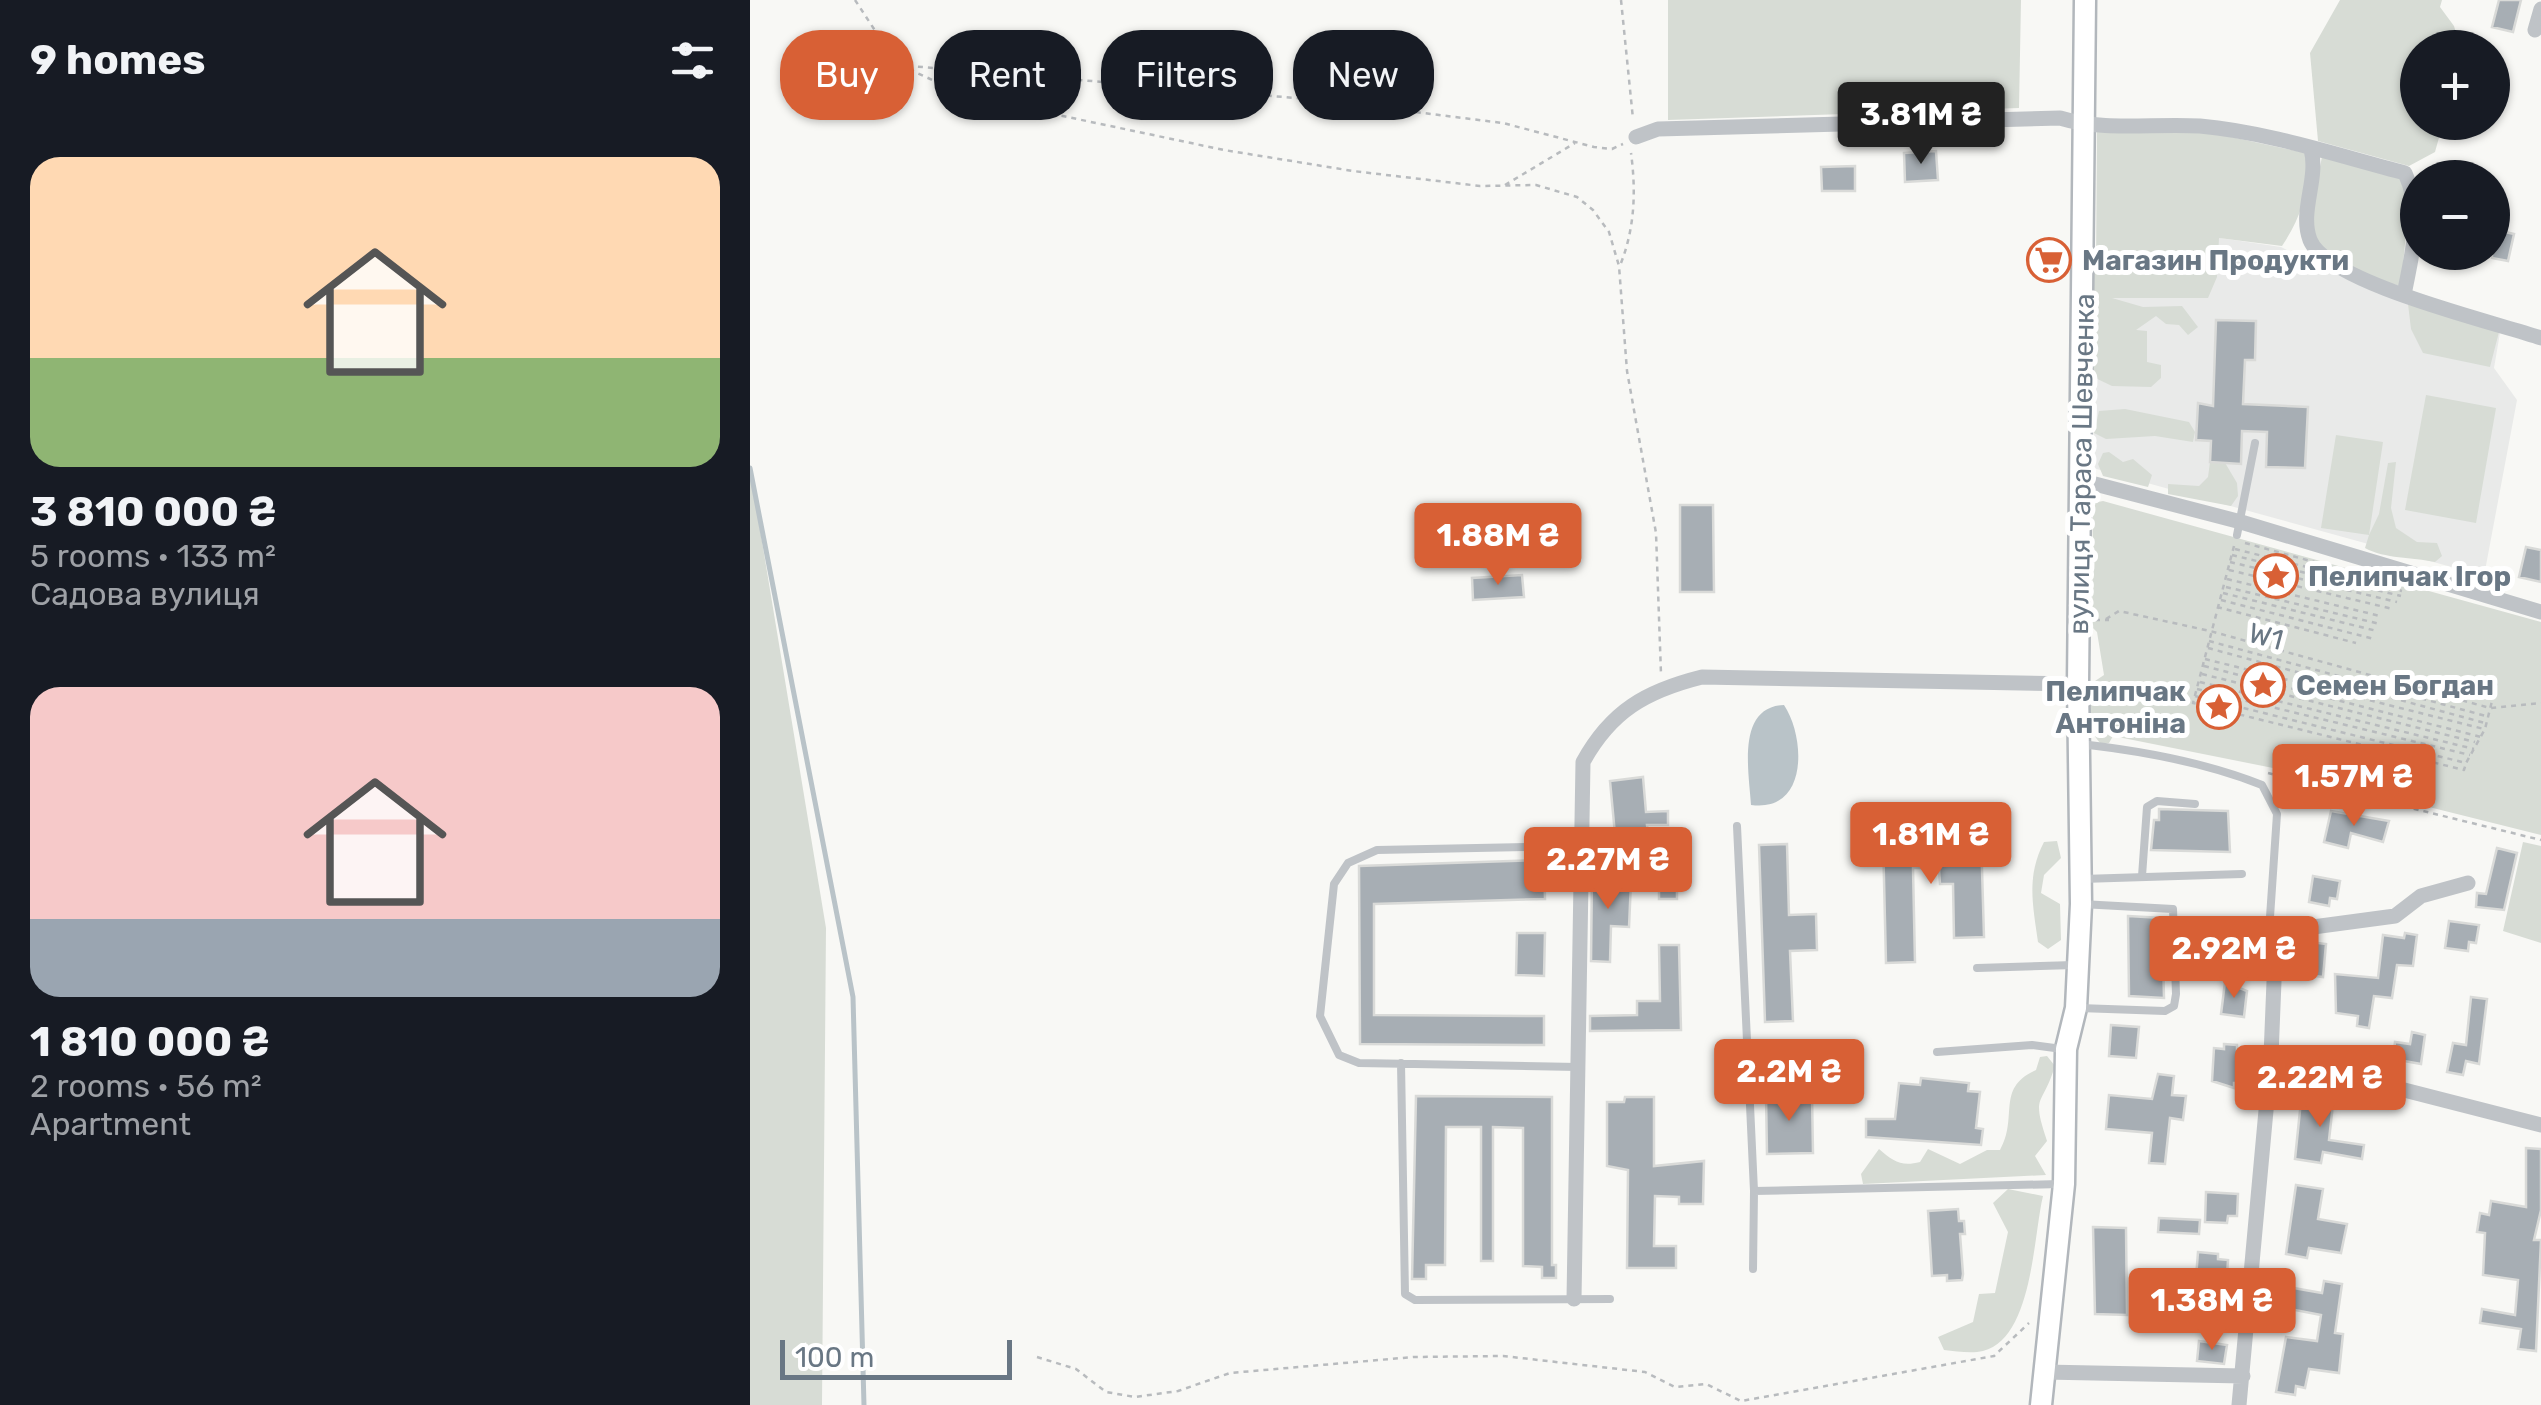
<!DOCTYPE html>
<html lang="en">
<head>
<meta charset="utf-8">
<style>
	body { margin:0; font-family:Rubik,sans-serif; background:#20242c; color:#f1f3f6; height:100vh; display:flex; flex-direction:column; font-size:38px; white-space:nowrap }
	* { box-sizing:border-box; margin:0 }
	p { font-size:32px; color:#9ea1a6 }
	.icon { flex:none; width:55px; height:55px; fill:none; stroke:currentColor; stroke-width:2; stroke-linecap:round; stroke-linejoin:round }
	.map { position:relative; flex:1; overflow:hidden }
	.side { display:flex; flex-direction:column; background:#171b24; width:750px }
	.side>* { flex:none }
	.hud { position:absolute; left:30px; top:30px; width:950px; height:90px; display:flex; gap:20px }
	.tools { position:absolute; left:1650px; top:30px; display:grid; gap:20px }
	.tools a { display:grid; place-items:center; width:110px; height:110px; border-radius:50%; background:#171b24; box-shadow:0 2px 8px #0004; font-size:50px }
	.scale { position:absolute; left:30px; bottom:25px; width:232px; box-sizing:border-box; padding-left:10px; border:5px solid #697784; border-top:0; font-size:28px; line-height:35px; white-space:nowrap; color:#697784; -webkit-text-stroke:8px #fff; paint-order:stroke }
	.price { position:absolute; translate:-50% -85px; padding:0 22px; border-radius:10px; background:#d86035; color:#fff; font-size:32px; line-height:65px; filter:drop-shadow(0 2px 5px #0008) }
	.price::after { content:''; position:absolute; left:50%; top:60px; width:30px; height:22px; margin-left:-15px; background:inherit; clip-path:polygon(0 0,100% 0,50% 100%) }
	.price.active { background:#222; color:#fff }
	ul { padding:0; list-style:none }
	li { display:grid; align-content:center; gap:20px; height:530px; padding:0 30px }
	li span { display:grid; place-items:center; height:310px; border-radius:30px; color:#555 }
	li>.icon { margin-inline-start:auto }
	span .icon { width:180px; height:180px; fill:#fffc; stroke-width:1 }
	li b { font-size:42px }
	h2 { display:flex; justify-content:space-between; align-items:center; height:120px; padding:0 30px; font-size:42px }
	.tag { padding:0 35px; border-radius:40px; background:#171b24; box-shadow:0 2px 8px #0004; font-size:35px; line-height:90px }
	.tag.active { background:#d86035; color:#fff }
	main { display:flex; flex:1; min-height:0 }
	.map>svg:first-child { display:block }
	.built { fill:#e9eae9 }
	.green { fill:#d7dcd5 }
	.water { fill:#b9c3c8 }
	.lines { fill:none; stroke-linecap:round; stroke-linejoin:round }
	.stream { stroke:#b9c3c8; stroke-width:5 }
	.building { fill:#a7aeb4; stroke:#d9dad8; stroke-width:2.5 }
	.secondary-casing { stroke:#b2b7bc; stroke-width:25 }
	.path { stroke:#b8bbbe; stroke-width:2.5; stroke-dasharray:5 5; stroke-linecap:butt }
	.lane { stroke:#bfc3c7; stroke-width:8 }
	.street { stroke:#bfc3c7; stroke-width:15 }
	.secondary { stroke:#fff; stroke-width:20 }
	.labels { text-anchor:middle; stroke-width:10; stroke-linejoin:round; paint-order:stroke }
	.poi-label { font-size:28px; font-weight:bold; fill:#697784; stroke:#fff; text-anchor:start }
	.street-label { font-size:28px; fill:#697784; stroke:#fff }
</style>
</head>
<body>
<main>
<section class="side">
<h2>9 homes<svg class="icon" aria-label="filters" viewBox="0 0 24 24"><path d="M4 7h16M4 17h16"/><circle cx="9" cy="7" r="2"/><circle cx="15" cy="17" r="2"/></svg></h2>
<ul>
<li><span style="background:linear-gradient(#ffd9b3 65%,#8fb573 0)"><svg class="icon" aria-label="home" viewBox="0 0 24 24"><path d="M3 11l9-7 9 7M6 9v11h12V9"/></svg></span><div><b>3 810 000 ₴</b><p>5 rooms · 133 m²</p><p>Садова вулиця</p></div></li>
<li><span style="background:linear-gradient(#f6c9c9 75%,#9aa5b1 0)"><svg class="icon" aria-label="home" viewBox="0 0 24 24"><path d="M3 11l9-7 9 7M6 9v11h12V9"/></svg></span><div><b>1 810 000 ₴</b><p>2 rooms · 56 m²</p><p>Apartment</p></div></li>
</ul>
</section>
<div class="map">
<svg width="1791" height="1405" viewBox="0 0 1791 1405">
	<rect width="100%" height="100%" fill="#f8f8f5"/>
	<path class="built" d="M1348 220 1531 247 1589 275 1751 327 1744 368 1767 400 1734 576 1343 468Z"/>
	<path class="green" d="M918 0H1271L1269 108 918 120Z
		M1590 0H1692L1690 7 1704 26 1710 47 1668 48V122L1693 123 1685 152 1659 166 1568 141 1560 53Z
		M1347 130H1449L1556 153C1559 191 1553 214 1532 246L1469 238 1467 277 1458 298H1362L1393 307 1432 306 1448 327 1438 335 1429 325 1416 324 1406 316 1386 330 1397 331V362L1411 365V378L1401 387 1362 386 1339 375 1342 270 1346 268Z
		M1572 156 1661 180 1651 286C1620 279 1569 263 1562 228 1558 208 1569 177 1572 156Z
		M1658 304 1749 332 1740 367 1673 353 1661 329Z
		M1676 395 1746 408 1726 523 1655 510Z
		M1375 409 1439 422 1445 432 1443 442 1405 436 1356 439 1344 433 1349 411Z
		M1586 435 1633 442 1619 535 1629 514 1638 463 1646 462 1641 508 1646 528 1667 542 1687 543 1692 556 1685 562C1662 557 1635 559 1615 548L1619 535 1571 528Z
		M1359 452 1373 462 1383 459 1402 475 1398 487 1353 476 1348 464 1353 453Z
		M1474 461 1487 483 1488 496 1481 506 1418 494V484L1449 486 1458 477 1460 462Z
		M0 469 76 928 72 1405H0Z
		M1353 501 1791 622V835L1523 768 1363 736 1359 743 1351 744C1336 729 1334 706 1339 685L1354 675 1347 632 1342 627 1343 503Z
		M1307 841 1311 858 1294 875 1291 893 1310 904 1311 940 1298 949 1288 942C1283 905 1276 877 1294 842Z
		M1773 842 1791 846V943L1753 931Z
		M1297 1056 1305 1066C1292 1108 1281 1093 1297 1141L1285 1156 1296 1175 1113 1184 1111 1174 1129 1149C1143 1161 1151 1167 1170 1162L1178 1149 1210 1164 1237 1150H1250C1269 1117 1245 1088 1286 1070L1290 1057Z
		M1258 1189 1293 1196C1283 1237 1283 1338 1233 1351 1221 1354 1206 1351 1194 1350L1188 1337 1223 1322 1229 1294 1245 1293 1258 1232 1243 1203Z"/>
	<path class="water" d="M1034 705C1056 738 1058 813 1001 805 999 772 986 707 1034 705Z"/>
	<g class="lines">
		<path class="stream" d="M0 468 103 997 114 1405"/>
	</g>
	<path class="building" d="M1749 0H1771L1763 32 1742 27Z
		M1186 151 1188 180 1155 182 1154 153Z
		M1105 166V191H1072L1071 167Z
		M1742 229 1764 234 1758 261 1742 258Z
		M1466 320 1506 321 1505 360H1495L1493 404 1558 407 1555 468 1516 467 1517 432 1492 431 1491 464 1460 462 1461 441 1446 440 1448 403 1463 406Z
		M930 505H963L964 592H930Z
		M1776 547 1791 550V582L1769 577Z
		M772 575 774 597 723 600 722 578Z
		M893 777 896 812 918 811V825H897L899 842 866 845 860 781Z
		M1409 809 1478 811 1480 852 1401 850 1404 820H1409Z
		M1581 811 1639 821 1633 842 1601 833 1598 848 1574 842Z
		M1231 835 1234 937 1204 938 1203 884H1190L1189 868H1163L1165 962 1136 963 1133 838Z
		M1037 844 1039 915 1066 914 1067 950 1040 951 1043 1021 1015 1022 1009 845Z
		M1747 848 1767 853 1754 910 1726 907 1727 893 1736 894Z
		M909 850H926L927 861H934V876H927V899H909V881H904Z
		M794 860 795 899 624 904V1015L794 1016V1045L610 1044 609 866Z
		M842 873 868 874V881L881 882 879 927 861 926 860 962 841 961Z
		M1563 876 1590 881 1587 899 1580 898 1579 906 1559 902Z
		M1378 916 1412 918 1414 998 1379 996Z
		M1470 919 1501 922 1494 949 1466 947Z
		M1699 921 1729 925 1726 943 1719 942 1718 951 1695 948Z
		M767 933H795L794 976 766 975Z
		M1655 933 1667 935 1663 966 1647 965 1642 998 1624 996 1619 1028 1607 1026 1608 1016 1586 1013 1585 974 1628 978 1633 935 1654 938Z
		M1553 941 1576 944 1573 977 1549 974Z
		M909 945H929L931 1030 840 1031V1016L887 1015V1001H910Z
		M1475 982 1497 991 1494 1017 1471 1014Z
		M1721 997 1737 999 1729 1064 1716 1061 1713 1075 1697 1072 1703 1043 1716 1045Z
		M1361 1025 1389 1027 1386 1058 1359 1056Z
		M1662 1032 1675 1035 1671 1064 1643 1059 1645 1042 1660 1044Z
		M1474 1044 1487 1045V1050H1493L1492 1060H1497L1496 1075H1491L1490 1083H1484V1088L1462 1081 1464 1048 1474 1049Z
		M1408 1074 1424 1076 1422 1095 1436 1096 1433 1120 1420 1118 1415 1164 1399 1163 1402 1133 1356 1129 1359 1095 1402 1099Z
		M1171 1078 1219 1083 1218 1091 1230 1092 1226 1128 1233 1129 1231 1145 1116 1137V1119H1145L1149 1083 1170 1085Z
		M1552 1091 1584 1095 1579 1140 1614 1145 1612 1159 1573 1152 1571 1163 1545 1159Z
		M1016 1095H1062L1063 1153 1017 1154Z
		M666 1096 802 1097V1265H806V1278H792V1267L773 1266V1128L743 1127V1261H731V1127H696L695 1265H676V1279H662Z
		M875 1097H904V1166L954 1161 953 1204H929V1197L905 1196 904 1246H926V1268H877L878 1170 857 1166V1102H874Z
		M1776 1148 1791 1149V1210L1784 1240H1791L1786 1351 1768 1349 1771 1329 1730 1323 1732 1309 1765 1315 1768 1280 1733 1275 1735 1233 1727 1232 1730 1213 1739 1215 1741 1201 1776 1207Z
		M1546 1185 1573 1189 1568 1219 1597 1224 1591 1253 1559 1248 1557 1258 1536 1254Z
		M1456 1192 1488 1194 1487 1216H1478L1477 1223 1455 1222Z
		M1208 1209 1209 1221H1214L1215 1234H1210L1213 1274 1212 1280 1197 1281V1275L1182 1276 1178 1211Z
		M1409 1218 1450 1220 1449 1234 1408 1232Z
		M1343 1227 1376 1228 1377 1315 1345 1314Z
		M1448 1252 1468 1254V1259L1478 1260 1475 1306 1487 1307 1485 1320 1415 1318 1417 1301 1444 1304Z
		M1574 1281 1592 1284 1585 1333 1593 1334 1589 1373 1559 1369 1555 1388 1546 1386 1545 1395 1526 1392 1536 1337 1567 1341 1571 1315 1535 1308 1538 1287 1572 1293Z
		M1449 1341 1477 1345 1474 1364 1447 1361Z"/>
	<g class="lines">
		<g class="secondary-casing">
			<path id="secondary" d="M1291 1405 1314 1184 1316 1049 1326 1008 1331 904 1328 684 1335 0"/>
		</g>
		<path class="path" d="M105 0 147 64 218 96 474 150 603 171 730 186 786 185 827 197 843 210 859 232 869 266 877 371 906 533 911 674
			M871 0 883 119
			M148 65 570 100 753 123 844 147 862 149 873 144
			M755 185 825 143
			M871 263C885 227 886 190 881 153
			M1495 543 1575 565
			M1484 546 1443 703 1714 770 1716 763
			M1485 549 1652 591
			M1482 555 1651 596
			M1480 562 1647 602
			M1479 570 1643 609
			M1477 579 1630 616
			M1476 587 1630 624
			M1473 593 1627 631
			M1471 600 1624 639
			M1467 607 1606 643
			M1356 619 1369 611 1460 631 1740 708 1791 703
			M1345 620H1359
			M1459 641 1736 716
			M1458 648 1735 723
			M1455 659 1734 729
			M1454 666 1731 737
			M1452 674 1725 742
			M1450 682 1724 749
			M1447 689 1720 755
			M1445 696 1716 763 1735 729 1747 681
			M1518 773 1791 840
			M287 1357 326 1369 356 1392 385 1397 428 1391 480 1373 663 1357 753 1356 895 1372 925 1387 956 1384 991 1401 1244 1356 1279 1323"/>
		<path class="lane" d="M1487 535 1505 443
			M1332 751 1339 745C1398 752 1457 763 1512 785L1527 814 1520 917 1526 932
			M987 826 1004 1191 1003 1269
			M1392 876 1397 807 1407 801 1445 804
			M1332 879 1492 874
			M1227 968 1324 965
			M1329 1008 1415 1011 1424 1006 1426 994 1423 909 1331 904
			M1187 1052 1282 1045 1312 1049
			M651 1063 655 1294 665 1300 860 1299
			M828 1067 609 1063 589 1055 570 1016 584 884 598 863 627 850 832 846
			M1004 1191 1310 1184"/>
		<path class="street" d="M1785 30 1791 9
			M886 137 908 129 1310 118C1356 132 1402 123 1450 126 1518 132 1589 156 1655 173 1674 215 1662 252 1654 295
			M1561 149C1569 179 1549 211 1560 240 1577 283 1744 322 1791 338
			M1330 491 1345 484 1491 522 1791 612
			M1521 1056 1791 1125
			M824 1299 833 762C861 711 896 691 952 677L1328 684
			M1294 1372 1493 1376
			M1489 1405 1521 1056 1526 932 1645 916 1671 896 1718 883"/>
		<use href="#secondary" class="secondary"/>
	</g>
	<defs>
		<g id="supermarket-ring" transform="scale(2.25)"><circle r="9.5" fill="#fff" stroke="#d86035" stroke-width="1.5"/><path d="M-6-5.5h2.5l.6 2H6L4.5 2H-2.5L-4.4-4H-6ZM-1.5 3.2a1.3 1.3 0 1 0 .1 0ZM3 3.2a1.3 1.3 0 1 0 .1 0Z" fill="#d86035"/></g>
		<g id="sight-ring" transform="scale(2.25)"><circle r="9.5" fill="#fff" stroke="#d86035" stroke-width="1.5"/><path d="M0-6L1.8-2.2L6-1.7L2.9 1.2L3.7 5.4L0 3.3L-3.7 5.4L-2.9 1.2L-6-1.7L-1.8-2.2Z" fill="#d86035"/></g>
	</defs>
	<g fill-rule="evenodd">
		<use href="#supermarket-ring" x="1299" y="260"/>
		<use href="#sight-ring" x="1526" y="576"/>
		<use href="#sight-ring" x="1513" y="685"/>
		<use href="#sight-ring" x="1469" y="707"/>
	</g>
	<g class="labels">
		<g class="poi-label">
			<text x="1332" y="270">Магазин Продукти</text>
			<text x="1558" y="586">Пелипчак Ігор</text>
			<text x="1546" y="695">Семен Богдан</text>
			<text x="1436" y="701" text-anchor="end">Пелипчак<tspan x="1436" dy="32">Антоніна</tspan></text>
		</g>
		<g class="street-label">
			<text transform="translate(1331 464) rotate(-89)" y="10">вулиця Тараса Шевченка</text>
			<text transform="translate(1516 636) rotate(15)" y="10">W1</text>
		</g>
	</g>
</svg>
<div class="tools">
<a>+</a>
<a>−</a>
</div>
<div class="scale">100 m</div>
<b class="price active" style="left:1171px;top:167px">3.81M ₴</b>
<b class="price" style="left:748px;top:588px">1.88M ₴</b>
<b class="price" style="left:1604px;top:829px">1.57M ₴</b>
<b class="price" style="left:1181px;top:887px">1.81M ₴</b>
<b class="price" style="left:858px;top:912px">2.27M ₴</b>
<b class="price" style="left:1484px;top:1001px">2.92M ₴</b>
<b class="price" style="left:1039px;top:1124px">2.2M ₴</b>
<b class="price" style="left:1570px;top:1130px">2.22M ₴</b>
<b class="price" style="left:1462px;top:1353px">1.38M ₴</b>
<div class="hud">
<a class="tag active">Buy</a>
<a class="tag">Rent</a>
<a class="tag">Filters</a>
<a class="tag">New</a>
</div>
</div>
</main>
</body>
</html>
